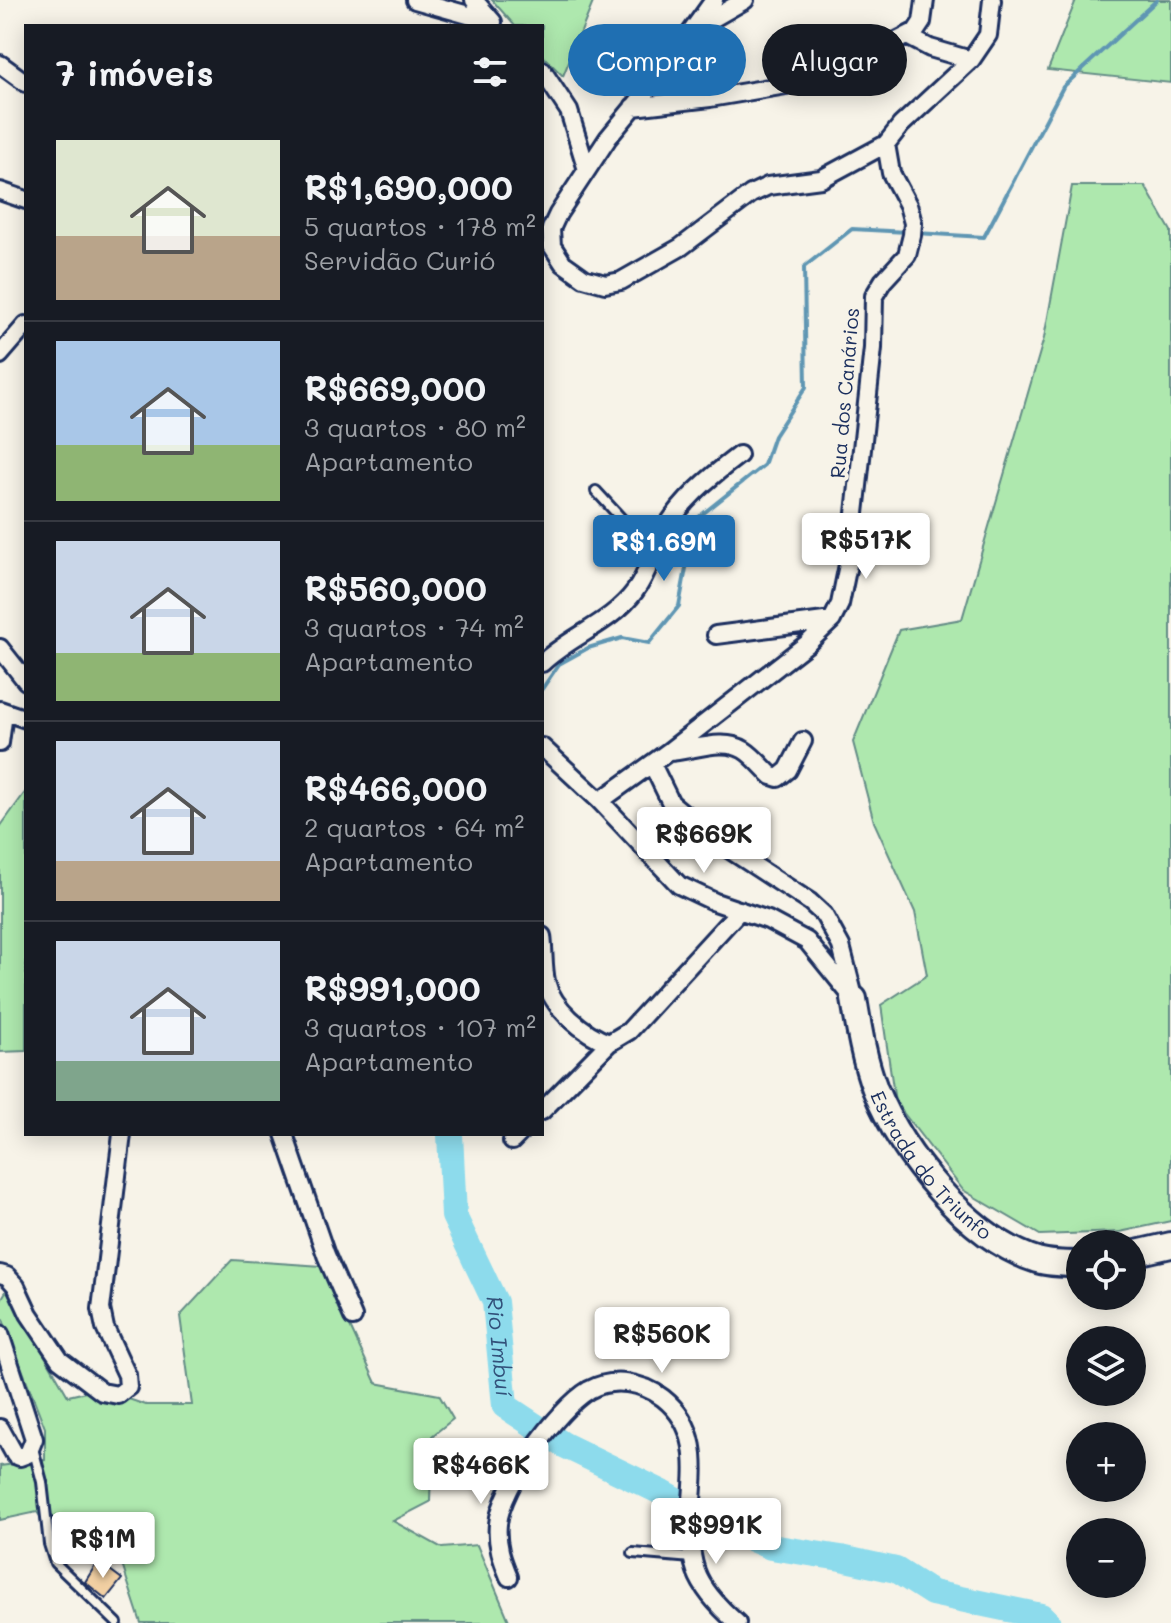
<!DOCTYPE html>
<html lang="pt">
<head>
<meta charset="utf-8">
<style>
	body { margin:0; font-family:Mali,sans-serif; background:#242831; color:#f1f3f6; height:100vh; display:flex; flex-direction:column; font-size:30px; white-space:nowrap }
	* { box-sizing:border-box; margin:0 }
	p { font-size:26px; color:#9ea1a6 }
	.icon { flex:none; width:44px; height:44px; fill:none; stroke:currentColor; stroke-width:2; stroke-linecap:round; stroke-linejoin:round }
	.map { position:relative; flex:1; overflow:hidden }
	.sheet { position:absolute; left:24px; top:24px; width:520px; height:1112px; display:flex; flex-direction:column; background:#171b24; border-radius:0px; box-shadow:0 4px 20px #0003 }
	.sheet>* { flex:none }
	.guide { position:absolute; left:568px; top:24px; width:482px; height:72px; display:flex; gap:16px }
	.fabs { position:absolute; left:1066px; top:1230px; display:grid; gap:16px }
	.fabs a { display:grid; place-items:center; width:80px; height:80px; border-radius:50%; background:#171b24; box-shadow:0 4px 20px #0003; font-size:40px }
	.price { position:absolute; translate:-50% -68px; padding:0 18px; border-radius:8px; background:#fff; color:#222; font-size:26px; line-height:52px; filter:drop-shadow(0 2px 4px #0008) }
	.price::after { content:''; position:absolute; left:50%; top:48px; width:24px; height:18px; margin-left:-12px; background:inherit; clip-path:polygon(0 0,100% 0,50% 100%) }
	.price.on { background:#1f6fb2; color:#fff }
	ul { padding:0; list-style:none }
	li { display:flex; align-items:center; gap:24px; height:200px; padding:0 32px }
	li+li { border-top:2px solid #363941 }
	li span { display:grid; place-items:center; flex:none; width:224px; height:160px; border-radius:0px; color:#555 }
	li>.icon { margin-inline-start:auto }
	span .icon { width:96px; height:96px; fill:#fffc; stroke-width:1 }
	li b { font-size:34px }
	h2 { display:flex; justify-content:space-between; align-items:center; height:96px; padding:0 32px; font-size:34px }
	.tag { padding:0 28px; border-radius:36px; background:#171b24; box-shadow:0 4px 20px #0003; font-size:28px; line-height:72px }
	.tag.on { background:#1f6fb2; color:#fff }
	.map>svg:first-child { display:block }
	.green { fill:#aee8ae; stroke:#648c86; stroke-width:2 }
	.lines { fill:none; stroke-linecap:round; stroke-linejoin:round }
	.stream { stroke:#5f96b3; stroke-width:4 }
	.river { stroke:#8ddbec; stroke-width:26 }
	.building { fill:#f2d0a3; stroke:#1b2f5e; stroke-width:2 }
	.lane-casing { stroke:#1b2f5e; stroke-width:14 }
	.street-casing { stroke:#1b2f5e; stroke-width:22 }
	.secondary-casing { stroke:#1b2f5e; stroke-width:30 }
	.lane { stroke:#f7f3e8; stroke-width:8 }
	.street { stroke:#f7f3e8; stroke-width:16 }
	.secondary { stroke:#f7f3e8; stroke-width:24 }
	.labels { text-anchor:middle; stroke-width:8; stroke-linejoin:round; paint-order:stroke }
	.street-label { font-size:20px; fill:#1b2f5e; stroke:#f7f3e8 }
	.water-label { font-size:22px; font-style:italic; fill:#32517a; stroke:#f7f3e8 }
</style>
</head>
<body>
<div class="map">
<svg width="1171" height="1623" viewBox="0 0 1171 1623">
	<rect width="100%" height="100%" fill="#f7f3e8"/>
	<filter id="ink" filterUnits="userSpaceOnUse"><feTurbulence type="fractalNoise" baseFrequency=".0125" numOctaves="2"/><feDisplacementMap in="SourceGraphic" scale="16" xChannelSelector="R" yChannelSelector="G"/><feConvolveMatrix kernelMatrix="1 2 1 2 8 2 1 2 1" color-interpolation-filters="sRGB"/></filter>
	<g filter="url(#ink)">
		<path class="green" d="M492 0H594L563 76 542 55V26H515Z
			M1076 0H1171V83L1048 70Z
			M1072 186H1145L1171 231V1221L1120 1232 1040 1235 963 1190 895 1102 881 1005 927 975 915 912 874 822 853 742 899 630 962 619 1044 338Z
			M26 791V1051L0 1052V827Z
			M232 1260 322 1266 376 1383 439 1395 453 1419 432 1436 430 1502 393 1521 442 1548 477 1545 510 1623H141L115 1543 66 1555 37 1512 0 1520V1466L45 1460V1428L0 1312V1301L7 1290 68 1396 99 1389 146 1405H192L180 1316Z"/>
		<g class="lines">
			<path class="stream" d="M916 233 984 237 1063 87 1157 0
				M542 689 559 664 588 648 622 638 649 643 679 606 695 520 764 465 774 436 806 387 804 267 852 229 907 232"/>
			<path class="river" id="s1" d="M450 1134 454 1216 495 1302 505 1406 564 1445 663 1493 724 1527 771 1547 841 1558 896 1570 932 1593 1041 1616 1048 1623"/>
		</g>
		<path class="building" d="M98 1561 122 1579 106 1599 85 1582Z"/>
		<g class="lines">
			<g class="lane-casing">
				<path id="lane" d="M596 491 653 553
					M33 1448 42 1482 49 1544 55 1563 117 1623
					M633 1553 692 1558"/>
			</g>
			<g class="street-casing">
				<path id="street" d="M415 0 493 22
					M474 0 493 22
					M714 0 661 74 608 138 558 214 551 229 552 246 563 263 584 278 605 284 621 281 681 247 751 194 768 186 821 179 886 144 901 125 971 60 988 35 992 0
					M698 27 745 0
					M907 36 930 48 971 60
					M0 64 26 83
					M542 70 569 111 587 170
					M633 107 710 98 810 81 834 73 916 31 922 22 925 0
					M0 191 26 200
					M0 355 26 325
					M716 635 832 620
					M0 648 26 681
					M542 663C570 636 612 623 635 591 648 574 652 554 662 535 679 502 710 477 739 455
					M0 710 26 719
					M0 743 4 713
					M542 747 600 801 679 885 715 902 768 920 807 941 854 999
					M668 752C692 751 723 737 744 750 754 756 763 768 772 776L778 778 788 770 803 741
					M652 764 671 803 718 842 810 902 824 915 841 946 853 993
					M600 801 668 752 808 643 832 620 840 604 851 550 873 348 874 296 883 281 907 255 912 235 913 223 908 205 891 173 886 144
					M542 936C544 951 543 967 546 981 552 1008 584 1034 609 1043L629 1031 740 910
					M542 1111 609 1043
					M284 1134 326 1255 353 1317
					M512 1141 519 1134
					M0 1274 7 1276 16 1286 29 1314 60 1360 102 1392 118 1395 128 1387 127 1375 105 1328 101 1309 122 1134
					M0 1334 34 1439 28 1454 20 1457 15 1455 0 1428
					M509 1577C502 1560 496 1544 498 1524 501 1487 557 1409 589 1390 613 1377 642 1382 663 1398 720 1443 676 1513 696 1571 703 1591 721 1609 737 1623"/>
			</g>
			<g class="secondary-casing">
				<g id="secondary">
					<path id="s2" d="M854 999C859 1029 864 1060 875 1089 902 1155 968 1238 1037 1260 1051 1264 1066 1264 1080 1264"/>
					<path d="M1132 1254 1171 1245"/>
				</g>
			</g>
			<use href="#lane" class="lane"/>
			<use href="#street" class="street"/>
			<use href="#secondary" class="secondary"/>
		</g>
	</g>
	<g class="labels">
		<g class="street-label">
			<text transform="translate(845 393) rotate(-85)" y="7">Rua dos Canários</text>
			<text dy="7" stroke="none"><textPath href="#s2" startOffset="188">Estrada do Triunfo</textPath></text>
		</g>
		<g class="water-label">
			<text dy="8" stroke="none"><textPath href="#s1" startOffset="222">Rio Imbuí</textPath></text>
		</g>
	</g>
</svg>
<div class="fabs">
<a><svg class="icon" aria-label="locate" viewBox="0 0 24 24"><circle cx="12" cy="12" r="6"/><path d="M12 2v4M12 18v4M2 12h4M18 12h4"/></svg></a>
<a><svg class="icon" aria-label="layers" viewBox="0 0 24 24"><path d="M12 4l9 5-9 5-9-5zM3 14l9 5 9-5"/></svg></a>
<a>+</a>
<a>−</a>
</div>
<b class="price" style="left:866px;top:581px">R$517K</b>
<b class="price on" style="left:664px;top:583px">R$1.69M</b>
<b class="price" style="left:704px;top:875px">R$669K</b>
<b class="price" style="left:662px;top:1375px">R$560K</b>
<b class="price" style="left:481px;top:1506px">R$466K</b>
<b class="price" style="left:716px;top:1566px">R$991K</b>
<b class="price" style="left:103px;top:1580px">R$1M</b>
<div class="guide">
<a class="tag on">Comprar</a>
<a class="tag">Alugar</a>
</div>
<section class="sheet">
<h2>7 imóveis<svg class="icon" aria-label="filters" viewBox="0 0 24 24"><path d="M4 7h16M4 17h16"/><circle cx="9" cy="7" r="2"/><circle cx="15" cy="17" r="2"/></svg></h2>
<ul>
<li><span style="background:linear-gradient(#dfe7d0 60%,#b9a48a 0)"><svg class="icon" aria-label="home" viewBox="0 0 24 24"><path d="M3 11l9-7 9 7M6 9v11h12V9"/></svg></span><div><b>R$1,690,000</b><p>5 quartos · 178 m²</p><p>Servidão Curió</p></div></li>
<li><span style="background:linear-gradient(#a9c7e8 65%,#8fb573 0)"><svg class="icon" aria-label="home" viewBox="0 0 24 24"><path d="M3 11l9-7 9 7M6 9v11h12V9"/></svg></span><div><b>R$669,000</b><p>3 quartos · 80 m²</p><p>Apartamento</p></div></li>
<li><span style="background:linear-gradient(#c9d6e8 70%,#8fb573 0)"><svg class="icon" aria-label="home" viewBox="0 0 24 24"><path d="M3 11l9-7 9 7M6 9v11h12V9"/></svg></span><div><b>R$560,000</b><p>3 quartos · 74 m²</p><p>Apartamento</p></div></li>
<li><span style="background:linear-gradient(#c9d6e8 75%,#b9a48a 0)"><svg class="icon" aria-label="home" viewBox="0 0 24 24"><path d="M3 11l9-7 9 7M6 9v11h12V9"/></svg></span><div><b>R$466,000</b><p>2 quartos · 64 m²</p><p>Apartamento</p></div></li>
<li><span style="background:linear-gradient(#c9d6e8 75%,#7fa58c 0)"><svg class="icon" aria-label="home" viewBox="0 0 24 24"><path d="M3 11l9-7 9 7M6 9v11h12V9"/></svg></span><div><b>R$991,000</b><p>3 quartos · 107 m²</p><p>Apartamento</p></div></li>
</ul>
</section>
</div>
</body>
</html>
